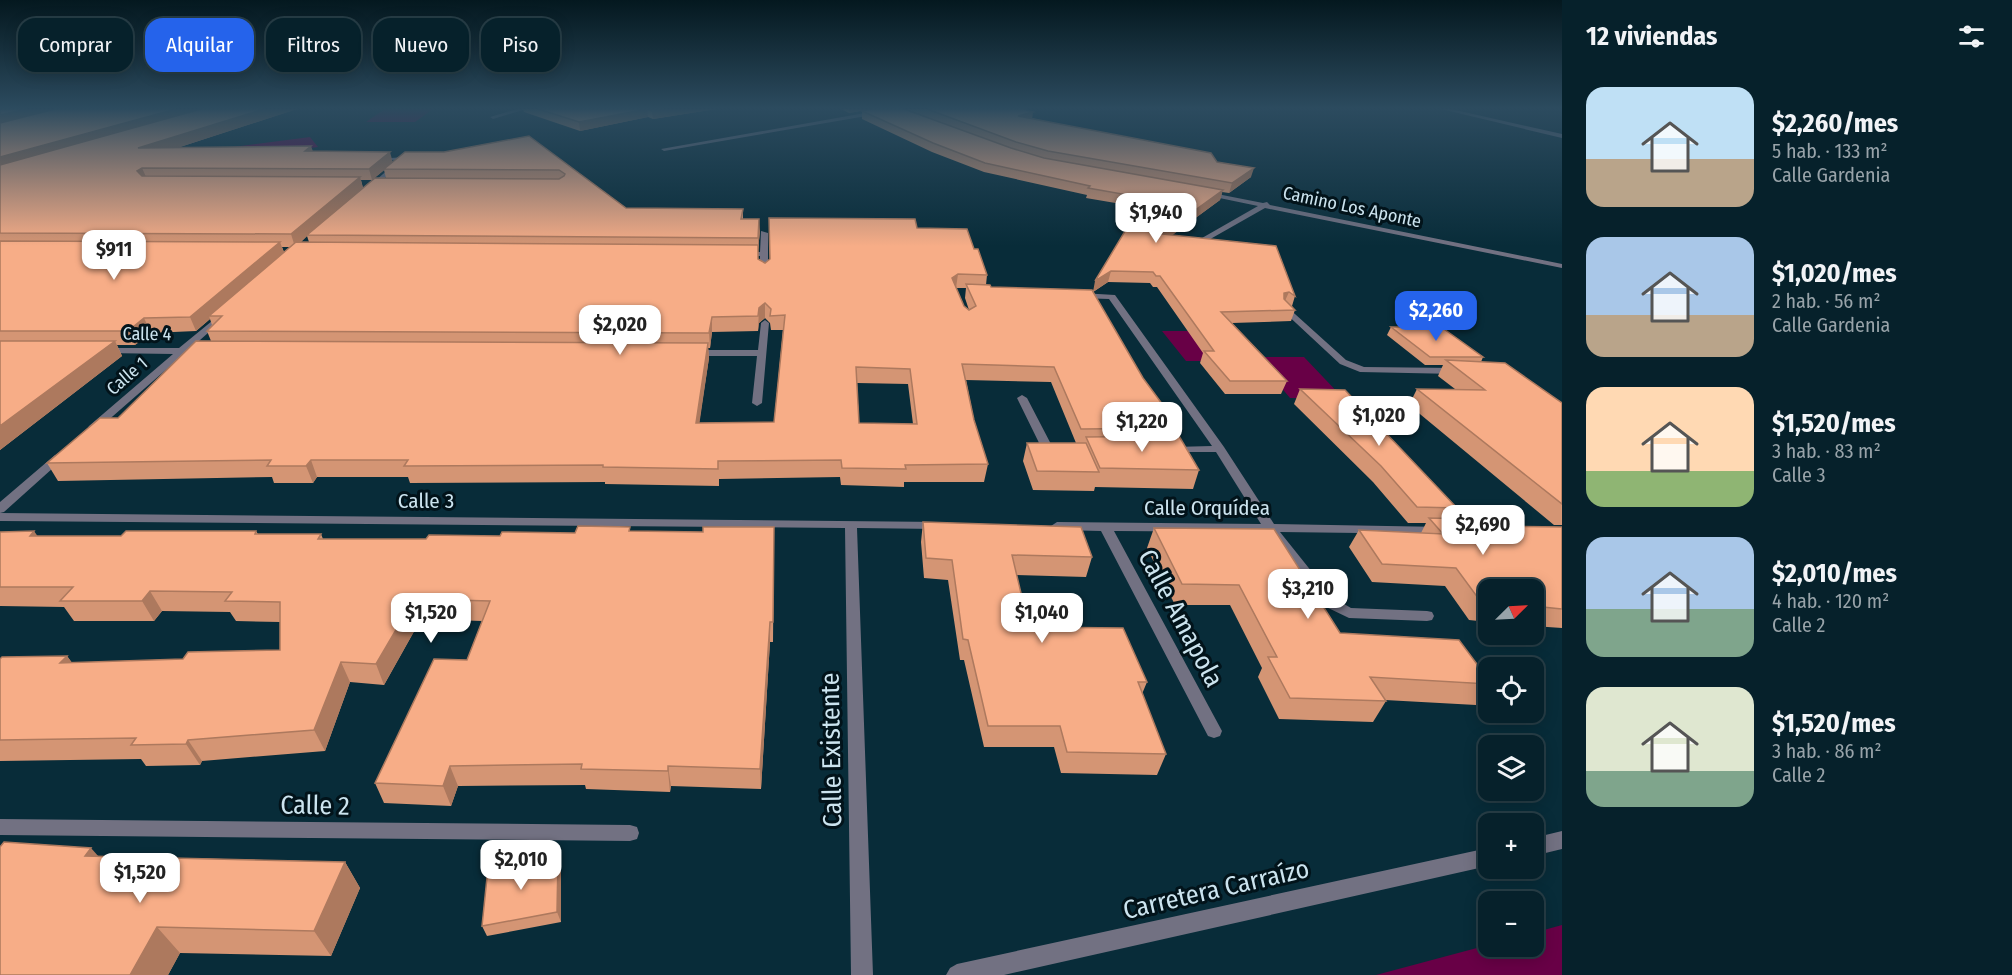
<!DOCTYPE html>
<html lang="es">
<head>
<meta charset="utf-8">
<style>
	body { margin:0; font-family:"Fira Sans Condensed",sans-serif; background:#0f2933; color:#f1f3f6; height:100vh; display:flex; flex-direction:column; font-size:22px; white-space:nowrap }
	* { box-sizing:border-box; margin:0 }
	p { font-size:20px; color:#98a3a9 }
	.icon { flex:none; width:33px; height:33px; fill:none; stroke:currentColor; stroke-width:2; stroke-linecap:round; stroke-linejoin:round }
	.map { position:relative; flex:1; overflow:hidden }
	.side { display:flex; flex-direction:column; background:#06212b; width:450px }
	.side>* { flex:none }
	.hud { position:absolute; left:18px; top:18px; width:570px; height:54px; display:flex; gap:12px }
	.needle { width:39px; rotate:66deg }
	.buttons { position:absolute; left:1478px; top:579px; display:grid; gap:12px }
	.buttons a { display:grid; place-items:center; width:66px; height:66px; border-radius:12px; background:#06212b; box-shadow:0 3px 15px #0003,0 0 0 2px #273e47; font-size:30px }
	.price { position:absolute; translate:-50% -51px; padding:0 14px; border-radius:12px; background:#fff; color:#222; font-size:20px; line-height:39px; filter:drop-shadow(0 2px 3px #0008) }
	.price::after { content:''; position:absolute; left:50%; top:36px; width:18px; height:14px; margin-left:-9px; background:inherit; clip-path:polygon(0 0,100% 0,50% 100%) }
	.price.active { background:#2563eb; color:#fff }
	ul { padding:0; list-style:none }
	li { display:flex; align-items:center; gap:18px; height:150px; padding:0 24px }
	li span { display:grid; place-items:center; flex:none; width:168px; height:120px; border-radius:18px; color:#555 }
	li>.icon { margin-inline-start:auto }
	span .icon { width:72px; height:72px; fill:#fffc; stroke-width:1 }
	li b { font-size:26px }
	h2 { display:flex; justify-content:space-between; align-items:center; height:72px; padding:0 24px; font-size:26px }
	.chip { padding:0 21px; border-radius:18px; background:#06212b; box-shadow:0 3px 15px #0003,0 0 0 2px #273e47; font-size:21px; line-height:54px }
	.chip.active { background:#2563eb; color:#fff }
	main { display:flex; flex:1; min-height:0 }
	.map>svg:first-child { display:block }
	.green { fill:#680046 }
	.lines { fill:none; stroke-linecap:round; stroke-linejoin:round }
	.minor { fill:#727182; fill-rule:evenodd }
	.tertiary { fill:#727182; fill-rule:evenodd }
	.wall { fill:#d49574; fill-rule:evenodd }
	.shaded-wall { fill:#ad795e }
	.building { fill:#f7ad87; stroke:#ad795e; stroke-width:1.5; fill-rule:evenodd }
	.labels { text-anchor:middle; stroke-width:6; stroke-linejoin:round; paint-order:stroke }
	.far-street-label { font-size:18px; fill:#cce4ef; stroke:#02131a }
	.street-label { font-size:21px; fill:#cce4ef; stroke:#02131a }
	.near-street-label { font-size:26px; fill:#cce4ef; stroke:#02131a }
</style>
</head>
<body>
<main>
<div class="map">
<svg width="1562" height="975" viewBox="0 0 1562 975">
	<rect width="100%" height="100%" fill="#082c39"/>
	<path class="green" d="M385 109H433L415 122H366Z
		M310 137 318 147 238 158 233 147Z
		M1162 331H1224L1252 361H1186Z
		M1256 357H1304L1344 399 1290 398Z
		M1562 925V975H1376L1488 945 1533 946V933Z"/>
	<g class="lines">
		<path class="minor" d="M517 109H526L493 119 490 117Z
			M1441 109H1451L1562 134V138Z
			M876 111 878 114 664 151 661 149Z
			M391 158 404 157 407 159 372 189H368V187L398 161 391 160Z
			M1207 192 1263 203 1267 202 1270 205 1562 264V268L1265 208 1198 246 1194 244 1195 242 1258 206 1205 195 1204 194Z
			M761 231 768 233V263L764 265 760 263V256H741L737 254 741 252H760Z
			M1081 293 1115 295 1224 447 1274 524 1444 527 1445 530 1439 534 1280 532 1332 597 1351 608 1427 611 1432 612 1434 616 1432 620 1427 621 1349 618 1322 605 1266 532 1114 531 1222 731 1220 736 1214 738 1208 736 1101 531 1057 530 1051 526 1057 522 1261 524 1216 452H1169L1167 450 1169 448 1173 447 1212 446 1109 299 1078 298 1077 296Z
			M1285 305 1346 360 1364 367 1456 368 1461 371 1456 374 1360 372 1340 364 1282 310V306Z
			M223 312 227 315 226 317 191 348 203 349V353L184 354 97 430H89L88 428 89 426 173 354 104 353 99 350 101 348H179Z
			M765 320 769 323 762 403 757 406 752 403 757 356H692L687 353 692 350H758L761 323Z
			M1022 395 1027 398 1053 448 1060 449 1062 451 1060 453 1049 454 1043 451 1017 398Z
			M59 454 65 457 63 459 4 512 0 513V502L55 455Z
			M0 513 942 522 944 525 938 529 857 528 873 975H851L845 528 0 521Z
			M0 819 630 825 637 827 639 833 637 839 630 841 0 835Z"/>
		<path class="tertiary" d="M1562 831V849L1533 856V838Z
			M1488 848V866L1004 975H946L950 968 957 964Z"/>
	</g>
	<path class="wall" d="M0 109H297L177 148 313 151 393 162 529 136 626 208 743 209V219L760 231 758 250V260L765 263 917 228 974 249 987 275 986 285 991 287 1093 291 1139 207 1086 198 1087 195 984 172 932 152 862 119V111L955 128 906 109H1023L1032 118 1217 162 1251 177 1229 193 1222 192 1220 200 1172 235 1276 246 1295 296 1292 306 1295 310 1291 321 1232 323 1287 381 1281 394H1225L1200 363 1203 353 1157 287H1153L1150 283 1108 282 1093 292 1143 378 1174 420 1169 436 1199 470 1193 489 1095 487 1094 491 1033 490 1023 461 1027 443H1076L1051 382 966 380 974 420 988 464 984 482H904V487L841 485 840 477 719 479V486L605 484V482L410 483 408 477H317L313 483H274L272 477 58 481 47 463 118 418 211 341 207 331 212 325 210 319 196 331 151 333 135 345H117L122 356 0 450ZM384 170 386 178 363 188 361 180H372ZM307 236 309 242H301ZM282 247H291L284 252ZM956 288H966L965 298 969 310 964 306ZM765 318 770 323 771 330H783L774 422 699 423 709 358 708 348H710L712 332 758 331 759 323ZM857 383 908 384 913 424 859 423Z
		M523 109H716L653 119 648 117 580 131 524 112Z
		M841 109H871L849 113Z
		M1391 327 1483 357 1481 362 1562 403V525H1554L1409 405 1417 389H1455L1438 376 1443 365H1425L1387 335Z
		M1300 389 1457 508 1451 519 1478 526 1562 527V628L1533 626V590H1488V622L1469 620 1445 586 1372 582 1349 547 1359 530 1421 533 1426 523H1408L1373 482 1294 404Z
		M923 522 1092 557 1086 577 1016 575 1029 627 1147 682 1142 694 1166 754 1157 775 1061 773 1054 747H984L964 660H960L948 580 924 578 921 542Z
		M630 527V531L703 532 774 527 773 642H770L761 789 671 786 670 792 586 789 585 785 458 786 451 806 384 803 375 783 467 660 482 621 421 619 384 685 350 682 325 751 202 761 200 765 146 766 141 759 0 761V659L67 656 72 663 183 659 280 650V622L236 621 230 612 162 611 154 621H74L64 607 0 606V532L38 536H121L256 531 258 534H321L323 539H426L575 533Z
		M1154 528 1340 633 1488 679V689L1476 705 1385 700 1386 701 1373 722 1279 719 1258 677 1262 668 1230 605H1175L1147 548Z
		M98 856 345 862 360 888 331 956 180 953 168 975H0Z
		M561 867V922L487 936 482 926Z"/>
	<path class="shaded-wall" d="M26 109H68L0 126V115Z
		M176 109H213L0 169V157Z
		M264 109H297L143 159 138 148Z
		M647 109 648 117 580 131 579 122Z
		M664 109H716L653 119 652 111Z
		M849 109H871L849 113Z
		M1033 112 1032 120 1018 116Z
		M311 146 315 157 305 151Z
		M390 152 393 163 372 180 369 169Z
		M142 168 147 179 142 182 137 171Z
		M1254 168 1251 177 1229 193 1232 183Z
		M360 177 363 188 307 235V236L295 247 291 234Z
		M1223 190 1220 200 1159 245 1162 234Z
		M759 219 760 231 758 250V238Z
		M280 242 285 255 209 316 210 319 196 331 190 317Z
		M1111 271 1108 282 1093 292 1095 281Z
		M958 274 956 288 952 278Z
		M1289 292 1284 303V293Z
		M765 303V318L759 323 758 331 759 308Z
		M712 317V332L710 348 709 333Z
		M144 318 151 333 135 345 128 331Z
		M115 341 122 356 0 450V426Z
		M708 343 709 358 697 440 696 423Z
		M311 460 317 477 313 483 306 466Z
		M34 531 48 551 30 536Z
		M150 591 162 611 154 621 142 601Z
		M414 599 421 619 384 685 376 664Z
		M770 622V642L761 789 760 769Z
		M67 656 82 676 60 663Z
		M341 662 350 682 325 751 314 730Z
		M188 740 202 761 200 765 186 744Z
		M450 766 458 786 451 806 443 786Z
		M668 766 671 786 670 792 668 771Z
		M91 848 115 875 85 856Z
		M558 857 561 867V922L557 912Z
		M345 862 360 888 331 956 314 931Z
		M157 927 180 953 168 975H130Z"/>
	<path class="building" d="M0 109H26L0 115Z
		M55 109H176L0 157V123Z
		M201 109H264L138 148 311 146 305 151 390 152 369 169 142 168 137 171 142 176 360 177 291 234 0 233V165Z
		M538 109H664L652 111 647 109 579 122Z
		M873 109H904L1011 148 1044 158 1223 190 1162 234 1276 246 1295 296 1289 292 1284 293V299L1295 310 1221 312 1287 381H1230L1204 351H1214L1160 276H1156L1153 272 1111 271 1095 281 1145 198 1088 188 1090 186 985 163 933 143 862 111Z
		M927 109H1023L1033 112 1018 116 1211 153 1217 162 1254 168 1232 183 1048 151 1016 142Z
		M529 136 626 208 743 209 741 219H759L758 238 307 235 375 178 559 179 564 176 565 174 559 170 384 169 405 152H444Z
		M769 218 915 219 917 228 967 229 974 249H978L987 275 958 274 952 278 964 306 969 310 976 306 966 284 990 285 991 287 1092 290 1143 378 1174 420H1168L1172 428 1081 429 1054 367 962 364 974 420 988 464 905 465 906 469 842 468 841 460 718 461V469L603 467V465L404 466 408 460H311L306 466H267L271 460 47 463 100 418H118L196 341 708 343 696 423 774 422 785 315 770 316 771 309 765 303 759 308 758 316 712 317 709 333 207 331 222 316H209L296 242 758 245V259L765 263 770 259ZM856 367 910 369 917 424 859 423Z
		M0 241 280 242 190 317 144 318 128 331H0Z
		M1391 327H1441L1483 357H1430Z
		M0 341H115L0 426Z
		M1446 360 1505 363 1562 403V504L1417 389 1485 390Z
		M1300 389 1345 390 1457 508 1417 507 1381 466Z
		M1179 436 1199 470 1100 468 1086 437Z
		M1027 443H1086L1099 472 1037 471Z
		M1429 518 1471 519 1478 526 1562 527V609L1533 606V590H1488V602H1481L1456 568 1382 564 1359 530 1443 534Z
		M923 522 1081 527 1092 557 1012 555 1029 627 1123 628 1147 682H1138L1166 754 1067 752 1060 726H988L968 640 963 639 952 560 926 558Z
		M578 526 630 527 629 531 703 532V527H774L773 622H770L760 769 668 766V771L581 769 582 764 450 766 443 786 375 783 434 659 467 660 490 601 414 599 376 664 341 662 314 730 188 740 186 744 131 745 136 738 0 740V659L2 657 67 656 60 663 183 659 188 652 280 650V602L225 601 232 592 150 591 142 601H60L73 587H0V532L34 531 30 536H121L126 531H256L255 534H321L318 539H426L429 535 500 536 502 532 575 533Z
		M1154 528 1274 529 1340 633 1459 640 1488 679V684L1370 677 1386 701 1290 698 1268 657H1277L1239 585 1182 584Z
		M4 842 91 848 85 856 345 862 314 931 157 927 130 975H0V847Z
		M558 857 557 912 482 926 488 868Z"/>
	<linearGradient id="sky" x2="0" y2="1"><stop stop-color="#04181f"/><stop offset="0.44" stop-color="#2c4b5f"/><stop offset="1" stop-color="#2c4b5f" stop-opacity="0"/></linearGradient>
	<rect width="1562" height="246" fill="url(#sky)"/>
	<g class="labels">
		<g class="far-street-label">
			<text transform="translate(1352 207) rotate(12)" y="6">Camino Los Aponte</text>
			<text transform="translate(147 334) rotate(1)" y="6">Calle 4</text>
			<text transform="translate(127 376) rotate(-41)" y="6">Calle 1</text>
		</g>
		<g class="street-label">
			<text x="426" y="508">Calle 3</text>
			<text x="1207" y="515">Calle Orquídea</text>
		</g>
		<g class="near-street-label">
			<text transform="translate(1181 618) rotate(62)" y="9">Calle Amapola</text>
			<text transform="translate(831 750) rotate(-91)" y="9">Calle Existente</text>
			<text transform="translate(315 805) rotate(1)" y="9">Calle 2</text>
			<text transform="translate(1216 889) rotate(-13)" y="9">Carretera Carraízo</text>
		</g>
	</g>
</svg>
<div class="buttons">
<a><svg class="needle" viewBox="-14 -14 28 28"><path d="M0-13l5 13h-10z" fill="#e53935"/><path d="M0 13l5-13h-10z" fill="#98a3a9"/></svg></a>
<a><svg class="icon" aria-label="locate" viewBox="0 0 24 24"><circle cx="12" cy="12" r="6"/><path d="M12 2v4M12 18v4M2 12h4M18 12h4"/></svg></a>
<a><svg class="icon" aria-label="layers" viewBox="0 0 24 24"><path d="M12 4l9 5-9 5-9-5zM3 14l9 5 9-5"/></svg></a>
<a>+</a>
<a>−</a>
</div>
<b class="price" style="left:1156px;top:244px">$1,940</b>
<b class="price" style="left:114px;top:281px">$911</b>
<b class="price active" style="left:1436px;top:342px">$2,260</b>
<b class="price" style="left:620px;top:356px">$2,020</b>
<b class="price" style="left:1379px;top:447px">$1,020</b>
<b class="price" style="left:1142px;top:453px">$1,220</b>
<b class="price" style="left:1483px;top:556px">$2,690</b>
<b class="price" style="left:1308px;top:620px">$3,210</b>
<b class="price" style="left:431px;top:644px">$1,520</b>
<b class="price" style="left:1042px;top:644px">$1,040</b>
<b class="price" style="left:521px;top:891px">$2,010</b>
<b class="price" style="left:140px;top:904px">$1,520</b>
<div class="hud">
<a class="chip">Comprar</a>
<a class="chip active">Alquilar</a>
<a class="chip">Filtros</a>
<a class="chip">Nuevo</a>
<a class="chip">Piso</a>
</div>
</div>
<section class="side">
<h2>12 viviendas<svg class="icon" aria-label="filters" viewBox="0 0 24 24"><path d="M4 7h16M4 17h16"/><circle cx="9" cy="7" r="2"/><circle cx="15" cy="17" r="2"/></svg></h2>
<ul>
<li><span style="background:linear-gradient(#bfe0f5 60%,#b9a48a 0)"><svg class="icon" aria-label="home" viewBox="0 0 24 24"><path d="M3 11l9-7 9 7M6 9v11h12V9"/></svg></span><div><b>$2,260/mes</b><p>5 hab. · 133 m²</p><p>Calle Gardenia</p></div></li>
<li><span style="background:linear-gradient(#a9c7e8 65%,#b9a48a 0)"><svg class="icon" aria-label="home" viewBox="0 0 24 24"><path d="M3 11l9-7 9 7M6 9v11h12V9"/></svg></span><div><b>$1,020/mes</b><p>2 hab. · 56 m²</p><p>Calle Gardenia</p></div></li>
<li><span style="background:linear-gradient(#ffd9b3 70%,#8fb573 0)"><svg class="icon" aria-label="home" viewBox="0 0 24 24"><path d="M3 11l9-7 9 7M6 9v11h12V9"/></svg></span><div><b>$1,520/mes</b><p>3 hab. · 83 m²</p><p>Calle 3</p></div></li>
<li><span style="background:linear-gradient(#a9c7e8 60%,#7fa58c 0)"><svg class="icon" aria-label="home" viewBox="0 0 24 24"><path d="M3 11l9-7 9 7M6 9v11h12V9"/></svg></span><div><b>$2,010/mes</b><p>4 hab. · 120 m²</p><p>Calle 2</p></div></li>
<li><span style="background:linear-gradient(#dfe7d0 70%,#7fa58c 0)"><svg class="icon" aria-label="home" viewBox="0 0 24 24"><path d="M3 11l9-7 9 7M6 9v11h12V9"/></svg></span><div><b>$1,520/mes</b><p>3 hab. · 86 m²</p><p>Calle 2</p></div></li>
</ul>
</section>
</main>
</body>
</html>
